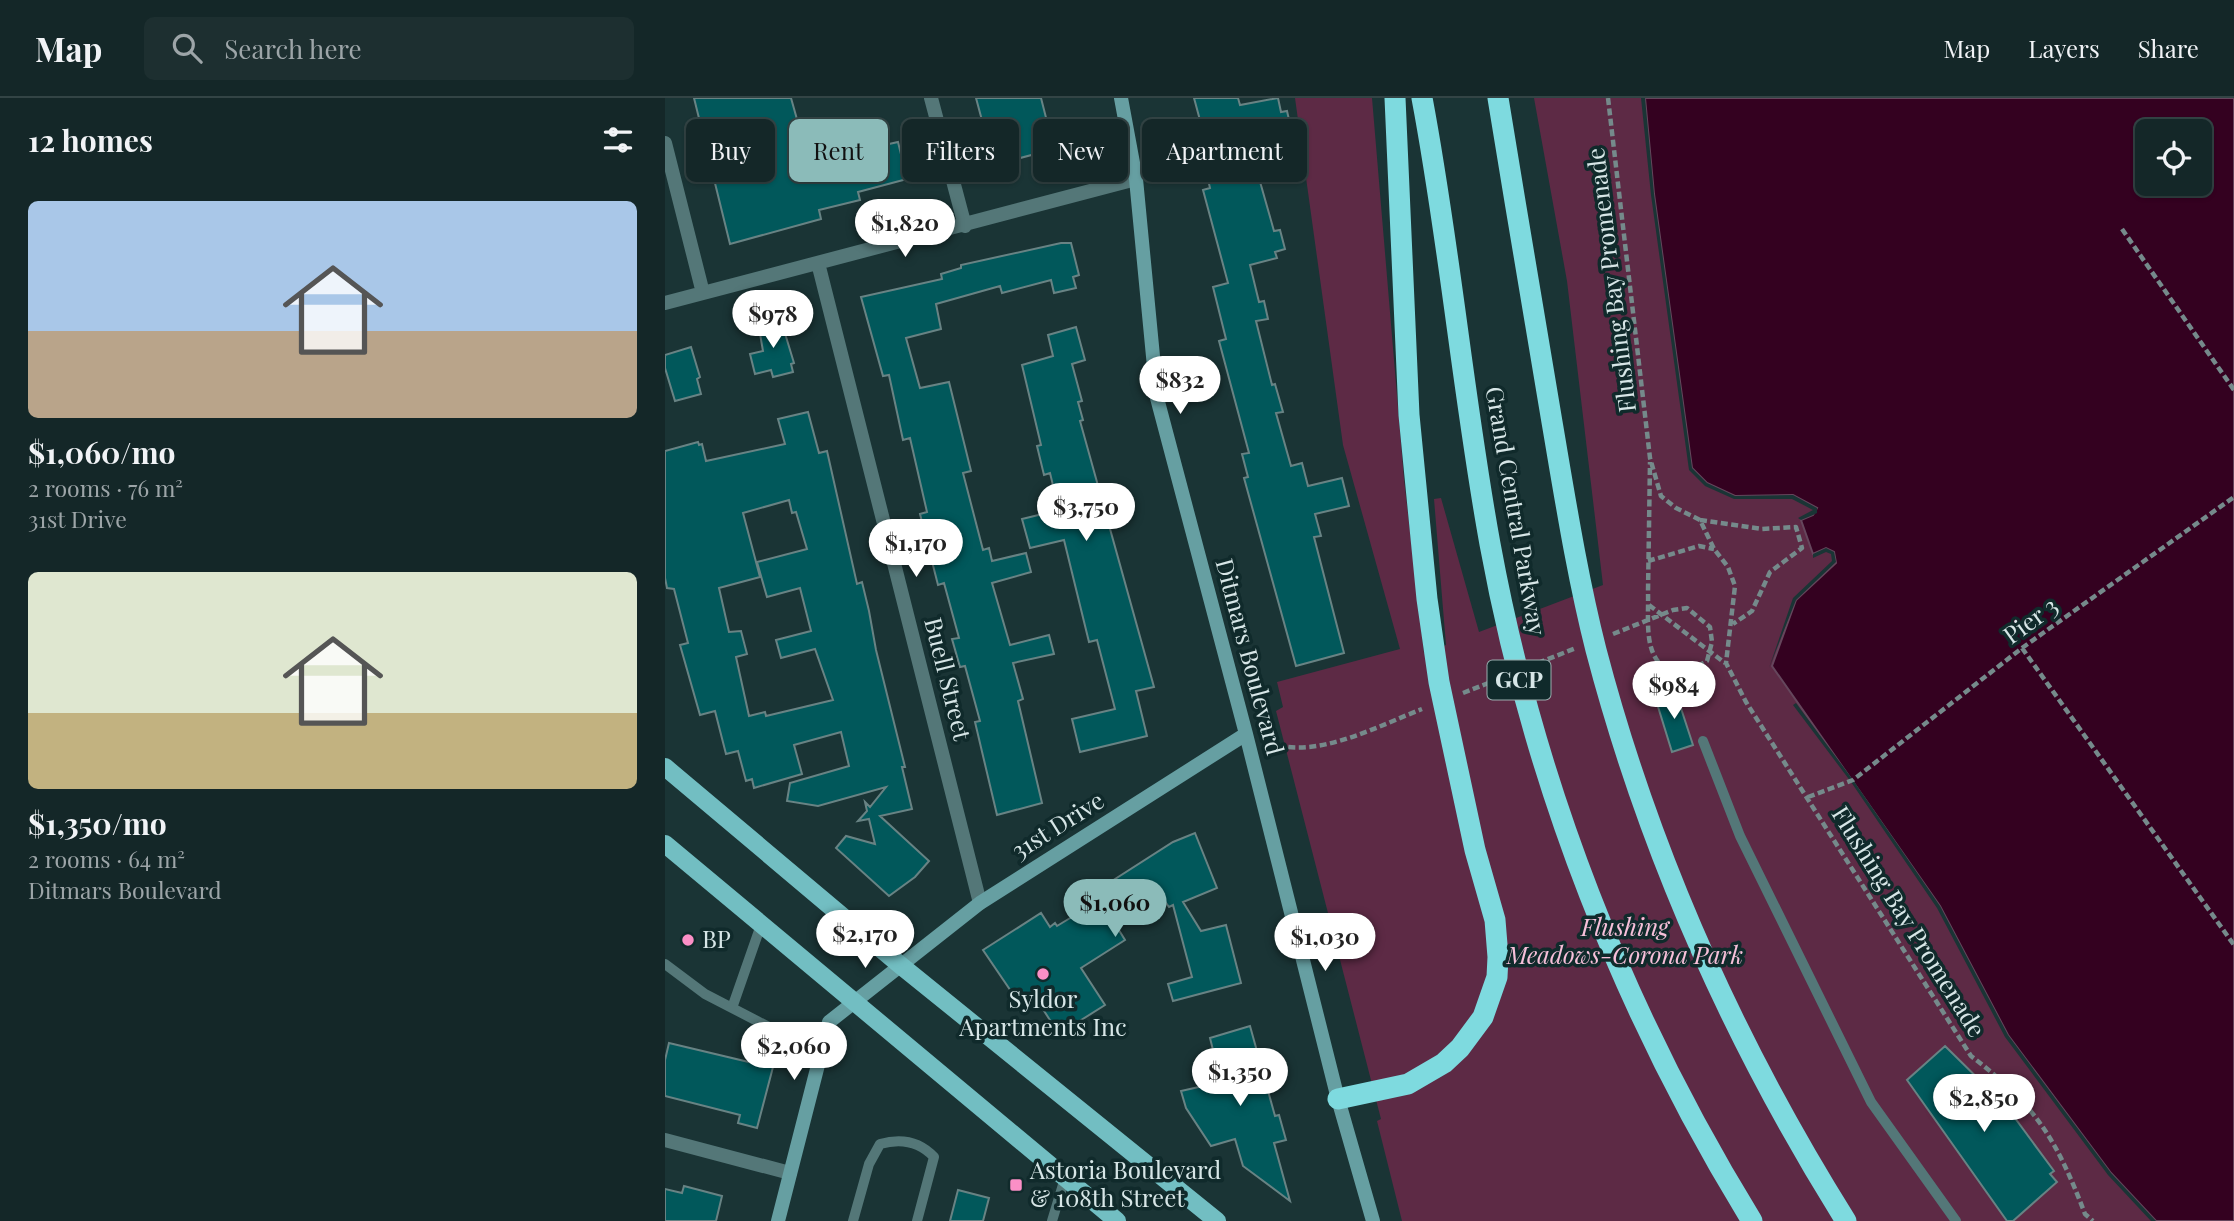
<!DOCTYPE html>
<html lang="en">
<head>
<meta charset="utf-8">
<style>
	body { margin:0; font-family:"Playfair Display",serif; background:#1d2f30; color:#f1f3f6; height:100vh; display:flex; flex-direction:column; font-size:26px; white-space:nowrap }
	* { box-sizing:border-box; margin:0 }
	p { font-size:23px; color:#9da5a8 }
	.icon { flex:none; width:38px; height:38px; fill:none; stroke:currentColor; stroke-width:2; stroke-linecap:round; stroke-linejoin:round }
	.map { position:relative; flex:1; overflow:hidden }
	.details { display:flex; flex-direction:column; background:#142728; width:665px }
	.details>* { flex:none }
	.guide { position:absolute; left:21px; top:21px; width:665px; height:63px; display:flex; gap:14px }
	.fabs { position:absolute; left:1470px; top:21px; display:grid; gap:14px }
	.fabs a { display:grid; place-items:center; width:77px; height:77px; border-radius:10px; background:#142728; box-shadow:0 2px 5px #0004,0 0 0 2px #334445; font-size:35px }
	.price { position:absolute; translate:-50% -60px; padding:0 16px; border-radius:24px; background:#fff; color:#222; font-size:23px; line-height:46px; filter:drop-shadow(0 2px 4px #0008) }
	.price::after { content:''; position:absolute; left:50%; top:42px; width:21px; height:16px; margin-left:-10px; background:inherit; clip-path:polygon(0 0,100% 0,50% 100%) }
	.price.active { background:#8bbbb9; color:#111 }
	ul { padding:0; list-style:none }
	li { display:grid; align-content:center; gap:14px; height:371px; padding:0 28px }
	li span { display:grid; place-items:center; height:217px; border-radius:10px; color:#555 }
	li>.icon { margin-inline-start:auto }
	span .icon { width:126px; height:126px; fill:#fffc; stroke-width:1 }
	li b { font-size:30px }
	h2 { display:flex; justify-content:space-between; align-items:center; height:84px; padding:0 28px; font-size:30px }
	.tag { padding:0 24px; border-radius:10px; background:#142728; box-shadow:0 2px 5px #0004,0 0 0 2px #334445; font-size:24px; line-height:63px }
	.tag.active { background:#8bbbb9; color:#111 }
	header { display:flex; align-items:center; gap:42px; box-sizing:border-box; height:98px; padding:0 35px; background:#142728; border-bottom:2px solid #334445 }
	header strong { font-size:33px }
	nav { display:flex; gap:38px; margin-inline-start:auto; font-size:24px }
	.search { width:490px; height:63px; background:#1d2f30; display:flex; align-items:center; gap:18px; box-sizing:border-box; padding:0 24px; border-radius:10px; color:#9da5a8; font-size:26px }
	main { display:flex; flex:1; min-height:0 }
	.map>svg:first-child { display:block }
	.green { fill:#5d2a45 }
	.water { fill:#340120; stroke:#65465c; stroke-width:2; fill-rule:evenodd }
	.pier { fill:#1a3435 }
	.building { fill:#01585b; stroke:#688384; stroke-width:2; fill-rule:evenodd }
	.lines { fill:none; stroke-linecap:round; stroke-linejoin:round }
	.path { stroke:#758a8b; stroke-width:4.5; stroke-dasharray:7 3.5; stroke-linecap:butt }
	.lane { stroke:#547778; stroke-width:10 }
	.street { stroke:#547778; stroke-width:14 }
	.secondary { stroke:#669fa2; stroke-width:14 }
	.primary { stroke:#72bec2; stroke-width:18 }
	.highway { stroke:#7edadf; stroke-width:21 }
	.poi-dot { fill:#fb8fc6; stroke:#102a2b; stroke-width:2.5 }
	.labels { text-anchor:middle; stroke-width:7; stroke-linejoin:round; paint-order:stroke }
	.shield { fill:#102a2b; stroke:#9baeaf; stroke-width:2 }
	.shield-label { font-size:23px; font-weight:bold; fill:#d7e6e7 }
	.street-label { font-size:24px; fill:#d7e6e7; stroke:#102a2b }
	.park-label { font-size:24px; font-style:italic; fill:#f7c0da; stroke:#102a2b }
	.poi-label { font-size:24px; fill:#d7e6e7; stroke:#102a2b; text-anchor:start }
</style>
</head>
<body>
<header>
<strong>Map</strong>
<div class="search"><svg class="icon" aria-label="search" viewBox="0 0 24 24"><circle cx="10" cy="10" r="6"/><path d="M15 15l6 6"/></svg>Search here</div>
<nav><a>Map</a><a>Layers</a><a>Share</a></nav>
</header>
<main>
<section class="details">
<h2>12 homes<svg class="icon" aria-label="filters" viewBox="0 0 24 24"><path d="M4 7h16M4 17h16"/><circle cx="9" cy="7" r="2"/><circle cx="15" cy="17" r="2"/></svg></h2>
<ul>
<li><span style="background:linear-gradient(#a9c7e8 60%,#b9a48a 0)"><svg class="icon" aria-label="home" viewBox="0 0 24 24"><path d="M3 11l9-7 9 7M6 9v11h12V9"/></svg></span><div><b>$1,060/mo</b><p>2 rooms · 76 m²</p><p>31st Drive</p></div></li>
<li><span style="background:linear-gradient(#dfe7d0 65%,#c2b280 0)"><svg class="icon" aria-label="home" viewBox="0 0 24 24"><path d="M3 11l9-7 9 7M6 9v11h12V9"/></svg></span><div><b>$1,350/mo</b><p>2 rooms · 64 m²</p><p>Ditmars Boulevard</p></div></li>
</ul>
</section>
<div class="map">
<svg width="1569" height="1123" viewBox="0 0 1569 1123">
	<rect width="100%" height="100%" fill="#1a3435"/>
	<path class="green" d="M630 0H707L739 381 759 555 781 547 769 401 776 400 814 534 938 487 902 183 869 0H1188L1569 1123H737L712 1023 716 1021 611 613 618 609 612 584 735 551 678 347Z"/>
	<path class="water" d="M980 0H1569V1123H1491L1446 1075 1343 937 1275 808 1107 568 1131 502 1171 465 1169 454 1161 450 1148 456 1136 422 1148 417 1152 410 1128 397 1070 398 1042 385 1027 370 989 96ZM1482 33H1535V86H1482Z"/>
	<path class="pier" d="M976 0H980L989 96 1027 370 1042 385 1070 398 1128 397 1152 410V415L1148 417 1136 422 1133 420 1148 412 1127 401H1069L1040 388 1024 372 986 97Z
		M1161 450 1169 454 1171 464 1131 502 1104 570 1128 500 1167 463 1166 456 1161 454 1148 460V456Z
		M1131 605 1188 682 1275 808 1343 937 1446 1075 1491 1123H1486L1443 1077 1340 939 1272 810 1186 684 1128 607Z"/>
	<path class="building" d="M29 0H126L144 64 233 44 242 81 193 94 195 102 154 112 156 121 65 146Z
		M311 0H376L389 51 329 67Z
		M529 0H573L575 7 613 0 616 14 622 13 627 35 584 45 609 133 615 132 620 151 610 154 612 160 585 167 594 204 599 203 603 221 591 223 607 287 610 286 618 314 611 315 626 368 637 365 643 388 677 380 684 408 650 416 656 438 649 439 679 555 631 568 579 380 583 379 577 356 584 355 554 243 561 241 548 189 563 185 538 92 545 90 533 38 539 37Z
		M396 145H406L414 177 408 179 411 190 389 195 386 182 337 195 335 188 271 206 276 231 241 240 255 290 284 284 306 373 298 375 318 452 324 450 327 463 361 455 366 474 327 485 345 547 384 537 389 556 348 565 358 601 353 603 377 705 332 717 310 624 315 623 300 568 295 569 287 541 294 540 279 485 273 487 255 416 262 414 245 340 238 342 224 277 218 278 196 199 277 181 276 176 296 170V167Z
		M115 219 129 265 126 266 128 274 108 279 106 272 90 276 85 256 98 253 93 224Z
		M411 229 420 262 407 266 417 303 413 304 418 322 415 323 489 589 471 593 482 638 415 654 407 621 450 611 432 542 424 544 399 442 365 450 357 421 394 412 385 375 379 377 372 348 376 347 357 267 388 258 383 237Z
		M26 249 35 279 32 281 36 296 10 303 0 270V257Z
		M143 314 154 355 162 353 192 486 197 484 204 513 211 552 240 669H237L247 711 215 718 264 763 250 779 224 798 171 750 181 738 210 746 204 721 193 723 202 713 200 704 205 709 221 689 153 708 122 703 125 685 184 668 176 634 129 647 137 676 89 690 87 681 81 683 73 653 61 656 50 613 35 617 15 547 23 545 9 491 2 490 0 480V353L33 344 34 347 37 346 41 363 120 346 113 321ZM124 402 127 415 131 414 142 451 92 464 102 499 135 490 146 533 111 542 116 560 150 551 168 602 101 618 100 614 84 618 71 559 82 556 76 533 64 534 54 490 95 479 78 415Z
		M1010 592 1028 647 1007 654 990 599Z
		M530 735 552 790 518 804 536 833 561 827 576 885 508 903 503 886 527 879 508 807 504 809 496 798 444 816 460 842 416 870 440 907 394 936 370 899 356 908 318 852 376 815 385 829 390 825 392 828 453 791 447 783 508 744Z
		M585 928 610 1018 614 1017 621 1042 609 1045 625 1103 578 1068 570 1041 546 1048 521 1010 516 993 556 984 545 940Z
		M4 945 88 965 90 959 108 969 92 1030 73 1025 75 1017 0 998V962Z
		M1280 948 1341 1008 1389 1073 1385 1076 1392 1084 1348 1123H1342L1242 982Z
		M19 1088 57 1098 51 1123H0V1091L17 1095Z
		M293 1092 324 1100 318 1123H285Z"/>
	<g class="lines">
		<path class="path" d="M943 0 985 360 996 398 1011 410 1035 422 1049 451 1063 469 1070 488 1061 565 1081 604 1306 958C1371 1008 1391 1040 1420 1116L1428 1123
			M1457 131 1569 292
			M1035 422 1097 431 1131 429 1137 450 1105 474 1087 513 1068 526
			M983 463 1034 448 1049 451
			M984 507 1060 565
			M948 536 1008 512 1022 510 1045 529 1047 544 1042 563 1015 577C976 567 984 527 983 494L985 364
			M1357 550 1569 847
			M873 565 911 550
			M798 595 836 580
			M603 644C649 663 713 628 757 611
			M1143 699 1188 682 1357 550 1569 399"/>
		<path class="lane" d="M1038 643 1075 738 1206 1004 1291 1123
			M0 866 40 896 154 955
			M67 910 96 827
			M188 1123 204 1066 215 1046C236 1040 254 1043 269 1059L252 1123
			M387 1123 400 1080"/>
		<path class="street" d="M266 0 300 128
			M0 45 38 195
			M153 165 315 805
			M0 205 471 81
			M0 1042 125 1075"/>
		<path class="secondary" d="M456 0 471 81 492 300 581 636 673 1001 708 1123
			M113 1123 164 924 315 805 581 636"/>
		<path class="primary" d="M0 669 234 866 552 1123
			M0 746 452 1123"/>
		<path class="highway" d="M757 0C785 148 798 298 825 446 869 686 959 915 1087 1123
			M833 0C851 108 868 216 887 324 900 400 912 477 931 552 984 754 1070 946 1181 1123
			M673 1001 743 986 779 965 795 950 818 919 832 879 833 859 830 822 810 752 774 584 762 501 744 317 730 0"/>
	</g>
	<g class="poi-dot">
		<circle cx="23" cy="842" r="7"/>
		<circle cx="378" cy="876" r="7"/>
		<rect x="344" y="1080" width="14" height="14" rx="3.5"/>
	</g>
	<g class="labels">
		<rect class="shield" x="822.5" y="562.5" width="63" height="39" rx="5"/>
		<g class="shield-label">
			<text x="854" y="590">GCP</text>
		</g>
		<g class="street-label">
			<text transform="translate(947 182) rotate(-97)" y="8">Flushing Bay Promenade</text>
			<text transform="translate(850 413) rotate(80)" y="8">Grand Central Parkway</text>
			<text transform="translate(1366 523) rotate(-36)" y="8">Pier 3</text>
			<text transform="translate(584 559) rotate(75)" y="8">Ditmars Boulevard</text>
			<text transform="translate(282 581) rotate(76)" y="8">Buell Street</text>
			<text transform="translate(393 728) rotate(-32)" y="8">31st Drive</text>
			<text transform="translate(1243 824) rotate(58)" y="8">Flushing Bay Promenade</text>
		</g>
		<g class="park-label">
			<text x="960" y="838">Flushing<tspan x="960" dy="28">Meadows-Corona Park</tspan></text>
		</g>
		<g class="poi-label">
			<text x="37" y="850">BP</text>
			<text x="378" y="910" text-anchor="middle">Syldor<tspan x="378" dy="28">Apartments Inc</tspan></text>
			<text x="365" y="1081">Astoria Boulevard<tspan x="365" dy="28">&amp; 108th Street</tspan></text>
		</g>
	</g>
</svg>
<div class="fabs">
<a><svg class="icon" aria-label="locate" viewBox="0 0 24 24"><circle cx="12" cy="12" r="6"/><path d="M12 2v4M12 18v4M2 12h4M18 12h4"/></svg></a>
</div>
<b class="price" style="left:240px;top:161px">$1,820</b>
<b class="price" style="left:108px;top:252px">$978</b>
<b class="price" style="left:515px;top:318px">$832</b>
<b class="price" style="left:421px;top:445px">$3,750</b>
<b class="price" style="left:251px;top:481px">$1,170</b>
<b class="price" style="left:1009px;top:623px">$984</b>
<b class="price active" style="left:450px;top:841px">$1,060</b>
<b class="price" style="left:200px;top:872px">$2,170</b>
<b class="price" style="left:660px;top:875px">$1,030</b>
<b class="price" style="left:129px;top:984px">$2,060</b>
<b class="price" style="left:575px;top:1010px">$1,350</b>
<b class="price" style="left:1319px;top:1036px">$2,850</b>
<div class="guide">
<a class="tag">Buy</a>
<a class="tag active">Rent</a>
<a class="tag">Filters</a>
<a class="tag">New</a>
<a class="tag">Apartment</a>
</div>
</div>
</main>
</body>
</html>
